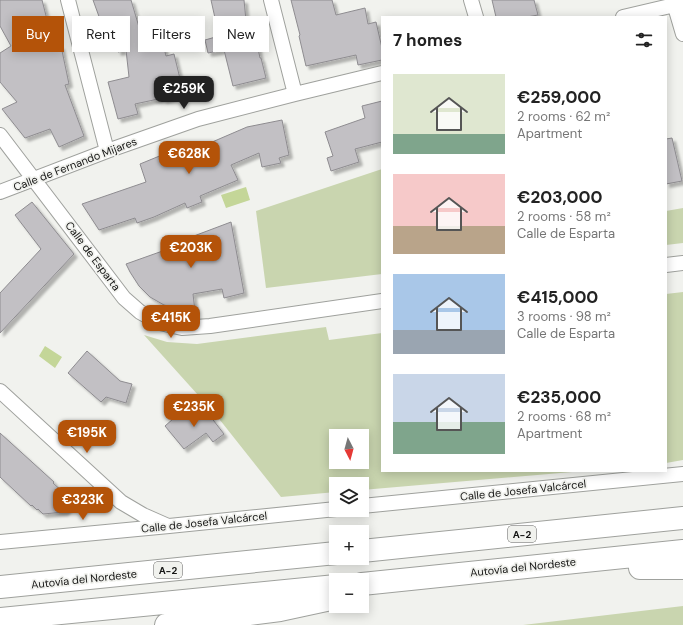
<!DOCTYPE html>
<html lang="en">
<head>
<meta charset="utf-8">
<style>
	body { margin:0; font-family:"DM Sans",sans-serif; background:#f6f6f6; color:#222; height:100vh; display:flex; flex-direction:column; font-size:15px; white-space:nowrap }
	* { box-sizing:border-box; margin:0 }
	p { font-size:13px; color:#767676 }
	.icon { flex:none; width:22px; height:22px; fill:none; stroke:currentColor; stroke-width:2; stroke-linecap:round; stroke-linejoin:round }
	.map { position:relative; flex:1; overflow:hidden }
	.drawer { position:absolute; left:381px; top:16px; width:286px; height:456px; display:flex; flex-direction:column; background:#fff; border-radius:0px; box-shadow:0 2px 10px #0003 }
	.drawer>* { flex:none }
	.banner { position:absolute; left:12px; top:16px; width:309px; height:36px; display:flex; gap:8px }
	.needle { width:26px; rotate:174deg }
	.buttons { position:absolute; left:329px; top:429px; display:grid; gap:8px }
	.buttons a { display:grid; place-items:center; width:40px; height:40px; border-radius:0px; background:#fff; box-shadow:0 2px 10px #0003; font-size:20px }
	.price { position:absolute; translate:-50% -34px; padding:0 9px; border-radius:8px; background:#b45309; color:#fff; font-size:13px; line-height:26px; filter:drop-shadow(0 1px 2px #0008) }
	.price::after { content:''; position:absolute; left:50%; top:24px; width:12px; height:9px; margin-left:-6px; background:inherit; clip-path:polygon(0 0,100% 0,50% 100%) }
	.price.on { background:#222; color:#fff }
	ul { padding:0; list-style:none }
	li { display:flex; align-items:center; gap:12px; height:100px; padding:0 12px }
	li span { display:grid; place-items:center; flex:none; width:112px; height:80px; border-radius:0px; color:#555 }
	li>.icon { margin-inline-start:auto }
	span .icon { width:48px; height:48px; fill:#fffc; stroke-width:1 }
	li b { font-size:17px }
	h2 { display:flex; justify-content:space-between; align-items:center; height:48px; padding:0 12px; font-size:17px }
	.tag { padding:0 14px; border-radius:0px; background:#fff; box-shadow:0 2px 10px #0003; font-size:14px; line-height:36px }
	.tag.on { background:#b45309; color:#fff }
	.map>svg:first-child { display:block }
	.green { fill:#c9d5af; fill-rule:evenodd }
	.water { fill:#c4d698 }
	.building { fill:#c2c0c4; stroke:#8e8c90; filter:url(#shadow) }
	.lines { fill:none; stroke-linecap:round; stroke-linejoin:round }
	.street-casing { stroke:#9fa19d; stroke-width:16 }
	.highway-casing { stroke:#9fa19d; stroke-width:24 }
	.street { stroke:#fff; stroke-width:14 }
	.highway { stroke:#fff; stroke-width:22 }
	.labels { text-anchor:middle; stroke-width:3.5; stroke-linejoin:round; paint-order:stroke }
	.shield { fill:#f1f2ee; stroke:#575755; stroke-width:1 }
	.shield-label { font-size:10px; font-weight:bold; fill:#151514 }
	.street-label { font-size:11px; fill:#151514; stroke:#f1f2ee }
</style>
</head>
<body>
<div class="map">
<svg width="683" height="625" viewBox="0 0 683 625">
	<defs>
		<filter id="shadow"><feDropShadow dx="3.5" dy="3.5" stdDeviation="1" flood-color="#0004"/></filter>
	</defs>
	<rect width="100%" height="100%" fill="#f1f2ee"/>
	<path class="green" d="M382 169V274L266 288 256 211Z
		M683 208V243L666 245V211Z
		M683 292V460L666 463V294Z
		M326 327 329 340 382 333V471H584L362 490V484H336V492L281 497 216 415 144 335 167 342 197 344ZM336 436H362V462H336Z
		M683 606V625H523Z"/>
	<path class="water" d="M246 187 250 200 226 208 221 195Z
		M45 346 62 357 55 368 39 356Z"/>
	<path class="building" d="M0 0H42L54 47 61 46 69 84 65 85 84 136 59 147 50 129 25 138 2 109 17 102 0 82V53L11 46 0 26Z
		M93 0H131L139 27 158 23 166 56 174 54 184 95 163 100V98L135 104 138 114 118 119 108 82 129 77 126 50 118 52 111 20 101 22Z
		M211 0H244L247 31 254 29 260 58H261L266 78 233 86 224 50 208 53 205 40 219 36Z
		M291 0H332L336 15 365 8 368 24 376 22 382 48V60L358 65 356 55 306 66 299 36 300 35Z
		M492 0H534L538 15 527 17H496Z
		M382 101V142L355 149 359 162 331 171 327 158 333 156 325 132 365 118 362 106Z
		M282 120 289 155 279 158 281 163 262 167 259 153 231 165 238 180 200 196 202 202 187 208 185 203 154 217 137 223 135 218 99 230 82 204 146 182 140 164 179 148 182 155 247 127Z
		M672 138 682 181 666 184V139Z
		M32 202 74 254 0 333V293L41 249 15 215Z
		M231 222 244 293 224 298 222 289 193 294 195 311 182 310 164 305 150 297 139 286 130 272 126 264 171 248 170 245Z
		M87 351 120 381 132 384 126 403 106 397 101 402 68 373Z
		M203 407 224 434 213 442 206 433 184 449 165 426 182 411 188 417Z
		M0 433 54 482 53 483 74 502 65 512 43 514 38 509 37 510 32 505 31 506 0 477Z"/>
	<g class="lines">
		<g class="street-casing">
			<path id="street" d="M68 0 107 151
				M271 0 295 94
				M471 0 476 17
				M673 0 683 34
				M623 17 683 3
				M0 135 124 298 140 312 160 323 182 328 210 326 382 301
				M0 192 107 151 198 119 295 94 382 73
				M666 265 683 263
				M0 391 121 502 143 515 168 526
				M362 506 683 474
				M0 542 169 526 336 509"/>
		</g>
		<g class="highway-casing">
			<path id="highway" d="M362 551 683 518
				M640 568H683
				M362 584 683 551
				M0 587 336 553
				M0 619 336 586
				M166 625 280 610 331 599"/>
		</g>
		<use href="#street" class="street"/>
		<use href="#highway" class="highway"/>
	</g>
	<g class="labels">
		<g class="shield">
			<rect x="508" y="526" width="28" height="16" rx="3"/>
			<rect x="154" y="562" width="28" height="16" rx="3"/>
		</g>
		<g class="shield-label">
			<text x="522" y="538">A-2</text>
			<text x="168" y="574">A-2</text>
		</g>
		<g class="street-label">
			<text transform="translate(75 164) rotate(-21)" y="4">Calle de Fernando Mijares</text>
			<text transform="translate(93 256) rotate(53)" y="4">Calle de Esparta</text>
			<text transform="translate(523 490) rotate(-6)" y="4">Calle de Josefa Valcárcel</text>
			<text transform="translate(204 522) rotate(-6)" y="4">Calle de Josefa Valcárcel</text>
			<text transform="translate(523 567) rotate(-6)" y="4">Autovía del Nordeste</text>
			<text transform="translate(84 579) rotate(-6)" y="4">Autovía del Nordeste</text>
		</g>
	</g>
</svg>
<div class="buttons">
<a><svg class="needle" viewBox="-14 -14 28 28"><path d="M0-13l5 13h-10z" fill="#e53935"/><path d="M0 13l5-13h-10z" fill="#767676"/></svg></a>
<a><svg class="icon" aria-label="layers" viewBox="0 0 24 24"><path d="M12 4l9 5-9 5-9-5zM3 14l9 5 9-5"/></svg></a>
<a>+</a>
<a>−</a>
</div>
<b class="price on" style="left:184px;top:110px">€259K</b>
<b class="price" style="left:189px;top:175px">€628K</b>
<b class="price" style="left:191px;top:269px">€203K</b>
<b class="price" style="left:171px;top:339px">€415K</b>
<b class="price" style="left:194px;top:428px">€235K</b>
<b class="price" style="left:87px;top:454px">€195K</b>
<b class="price" style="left:83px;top:521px">€323K</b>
<div class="banner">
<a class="tag on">Buy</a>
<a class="tag">Rent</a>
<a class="tag">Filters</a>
<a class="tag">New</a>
</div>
<section class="drawer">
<h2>7 homes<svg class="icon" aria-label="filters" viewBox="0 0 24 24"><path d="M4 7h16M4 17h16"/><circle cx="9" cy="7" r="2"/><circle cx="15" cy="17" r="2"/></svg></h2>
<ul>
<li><span style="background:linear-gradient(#dfe7d0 75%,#7fa58c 0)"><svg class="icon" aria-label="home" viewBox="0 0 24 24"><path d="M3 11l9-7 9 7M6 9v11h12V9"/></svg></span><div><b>€259,000</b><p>2 rooms · 62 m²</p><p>Apartment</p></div></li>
<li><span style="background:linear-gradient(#f6c9c9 65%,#b9a48a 0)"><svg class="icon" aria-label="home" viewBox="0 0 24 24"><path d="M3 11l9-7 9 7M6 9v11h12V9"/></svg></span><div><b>€203,000</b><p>2 rooms · 58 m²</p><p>Calle de Esparta</p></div></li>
<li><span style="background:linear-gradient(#a9c7e8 70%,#9aa5b1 0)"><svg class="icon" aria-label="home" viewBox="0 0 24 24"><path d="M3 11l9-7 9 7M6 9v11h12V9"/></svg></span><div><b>€415,000</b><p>3 rooms · 98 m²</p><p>Calle de Esparta</p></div></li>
<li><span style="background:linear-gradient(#c9d6e8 60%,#7fa58c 0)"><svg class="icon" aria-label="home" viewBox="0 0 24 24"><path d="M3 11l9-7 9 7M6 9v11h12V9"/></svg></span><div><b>€235,000</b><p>2 rooms · 68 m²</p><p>Apartment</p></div></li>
</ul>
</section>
</div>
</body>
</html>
